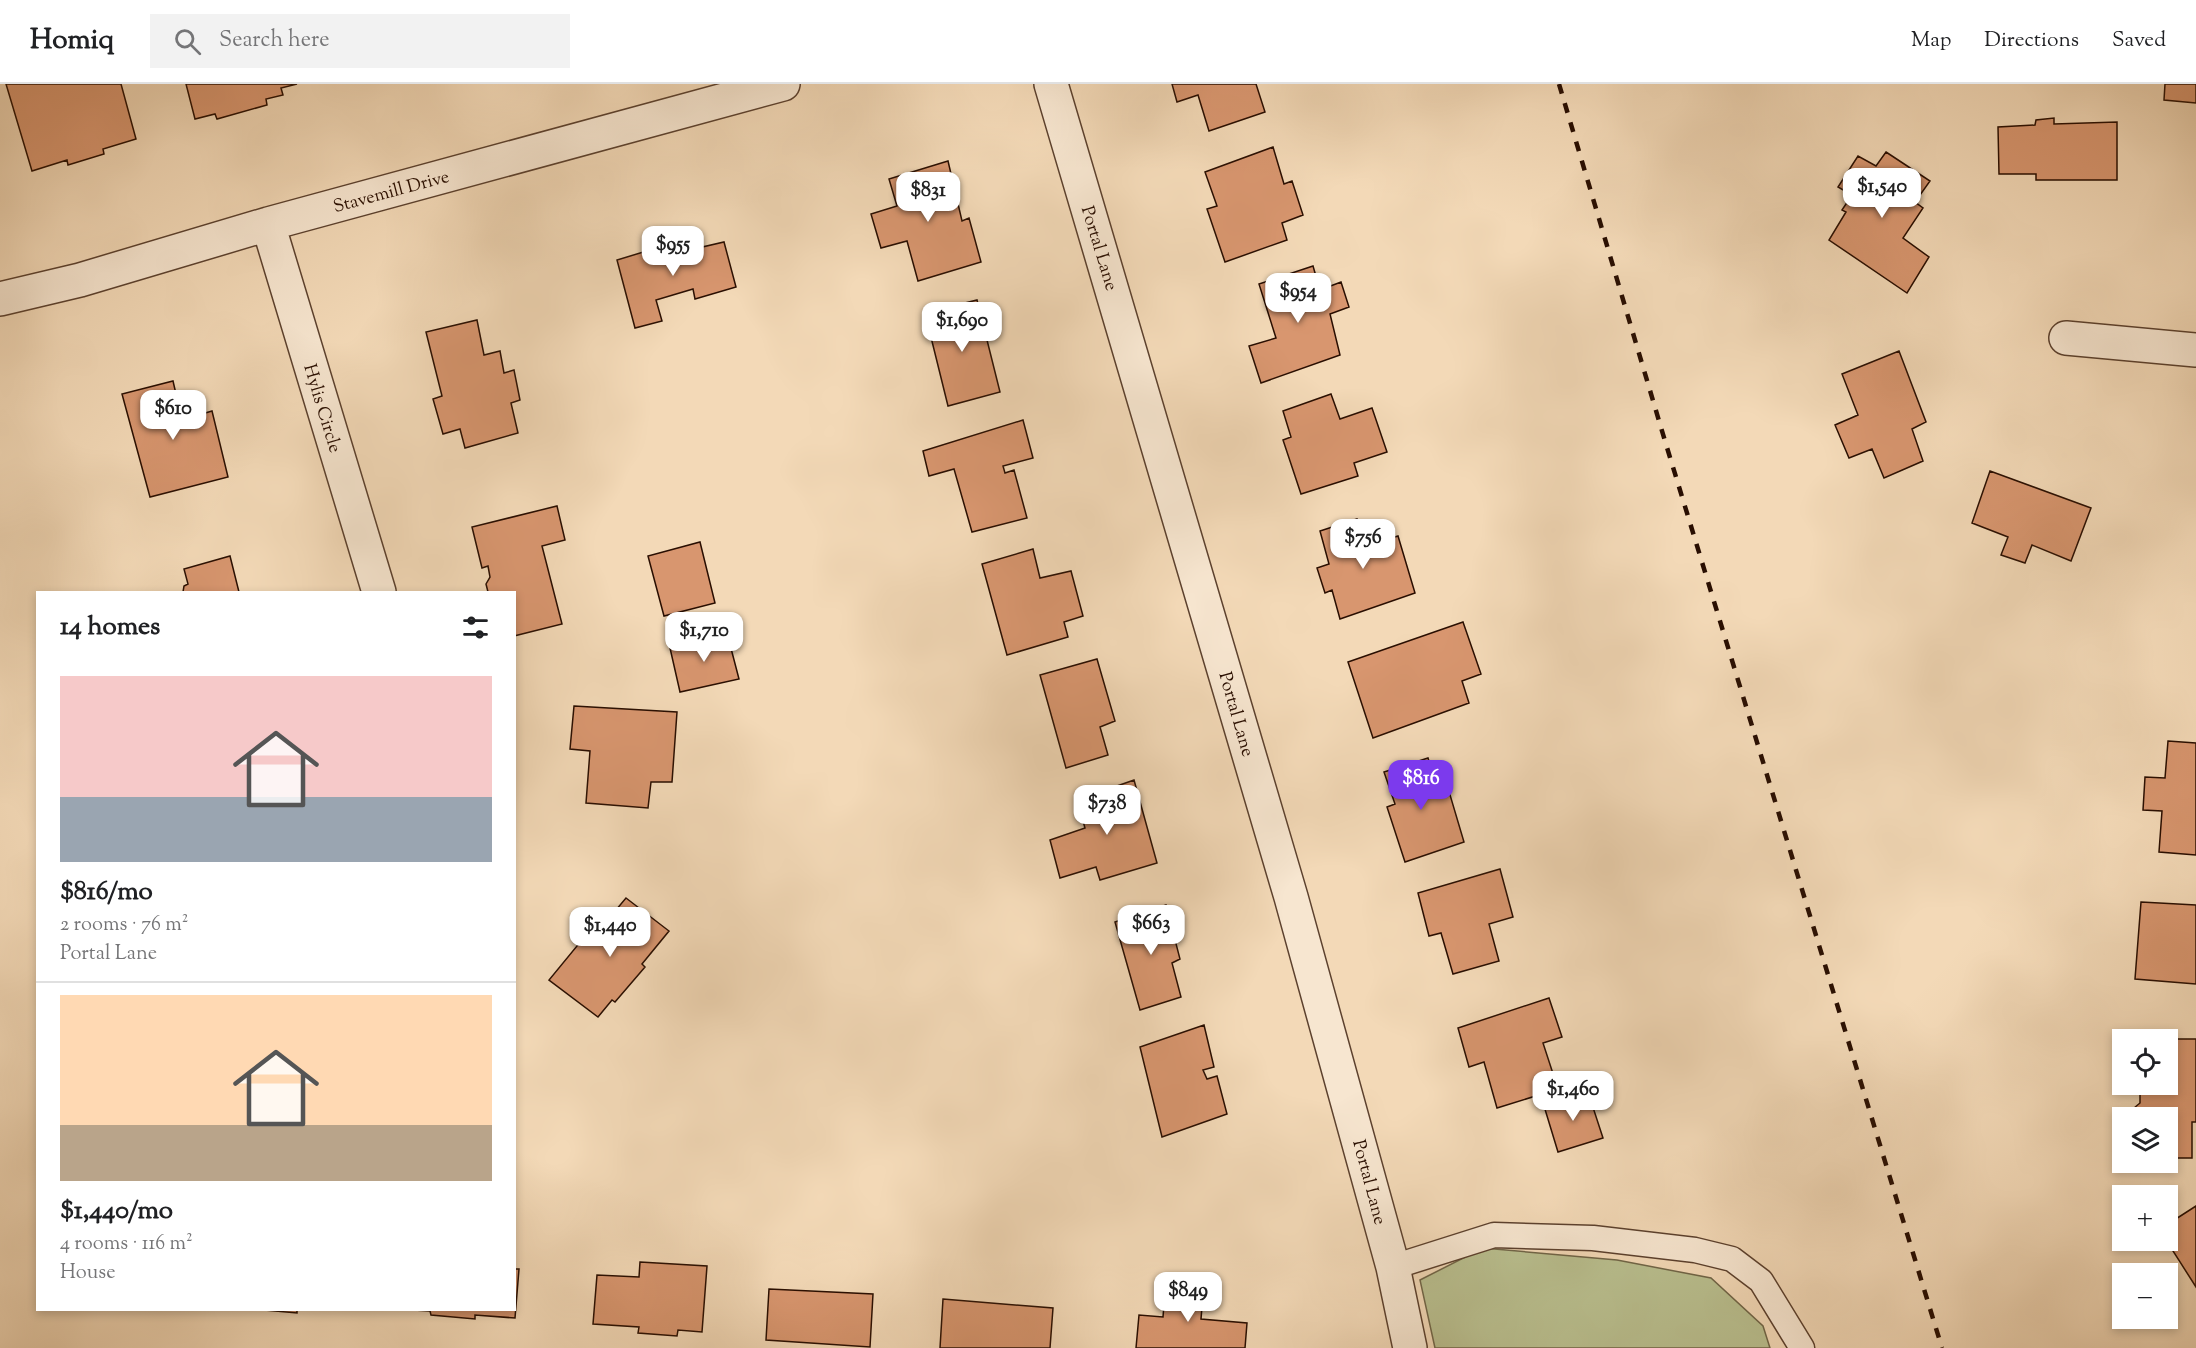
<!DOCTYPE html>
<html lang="en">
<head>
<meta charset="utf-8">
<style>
	body { margin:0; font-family:"Sorts Mill Goudy",serif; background:#f2f2f2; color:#202124; height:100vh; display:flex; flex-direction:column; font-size:22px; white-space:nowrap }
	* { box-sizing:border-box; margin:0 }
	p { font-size:20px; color:#757577 }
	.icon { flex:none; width:33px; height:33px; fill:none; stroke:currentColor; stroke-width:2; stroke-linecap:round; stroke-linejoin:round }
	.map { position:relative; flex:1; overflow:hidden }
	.side { position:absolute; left:36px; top:507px; width:480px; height:720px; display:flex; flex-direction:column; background:#fff; border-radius:0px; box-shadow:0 3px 9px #0003 }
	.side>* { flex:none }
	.tools { position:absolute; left:2112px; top:945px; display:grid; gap:12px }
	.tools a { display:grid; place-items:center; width:66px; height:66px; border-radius:0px; background:#fff; box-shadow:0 3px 9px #0003; font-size:30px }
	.price { position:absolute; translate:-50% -51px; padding:0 14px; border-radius:12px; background:#fff; color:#222; font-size:20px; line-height:39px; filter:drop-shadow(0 2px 3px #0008) }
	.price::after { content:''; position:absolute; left:50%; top:36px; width:18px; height:14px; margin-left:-9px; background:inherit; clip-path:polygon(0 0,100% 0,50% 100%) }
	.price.selected { background:#7c3aed; color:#fff }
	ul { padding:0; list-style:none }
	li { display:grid; align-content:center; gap:12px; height:318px; padding:0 24px }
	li+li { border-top:2px solid #e0e0e0 }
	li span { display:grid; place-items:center; height:186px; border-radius:0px; color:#555 }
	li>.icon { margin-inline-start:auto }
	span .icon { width:108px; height:108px; fill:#fffc; stroke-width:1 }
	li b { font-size:26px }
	h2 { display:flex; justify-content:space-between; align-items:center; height:72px; padding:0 24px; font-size:26px }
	header { display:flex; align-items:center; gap:36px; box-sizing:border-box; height:84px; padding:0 30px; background:#fff; border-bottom:2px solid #e0e0e0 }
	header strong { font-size:28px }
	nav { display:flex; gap:33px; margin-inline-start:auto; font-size:21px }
	.search { width:420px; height:54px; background:#f2f2f2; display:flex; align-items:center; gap:15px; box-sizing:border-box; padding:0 21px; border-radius:0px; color:#757577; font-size:22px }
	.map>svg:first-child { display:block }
	.green { fill:#b9bf8f; stroke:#716648; stroke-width:1.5 }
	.building { fill:#d8966f; stroke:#290e01; stroke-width:1.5 }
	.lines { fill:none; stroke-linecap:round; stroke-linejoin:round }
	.service-casing { stroke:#5c412e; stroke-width:27 }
	.minor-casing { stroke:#5c412e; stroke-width:36 }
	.tertiary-casing { stroke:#5c412e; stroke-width:36 }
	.service { stroke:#f7e6d0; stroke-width:24 }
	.minor { stroke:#f7e6d0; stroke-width:33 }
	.tertiary { stroke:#f7e6d0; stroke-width:33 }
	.rail { stroke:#290e01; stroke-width:4.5; stroke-dasharray:10 10; stroke-linecap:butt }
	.labels { text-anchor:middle; stroke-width:4.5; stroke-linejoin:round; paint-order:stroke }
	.street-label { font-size:18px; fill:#290e01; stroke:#f7e6d0 }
</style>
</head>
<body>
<header>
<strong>Homiq</strong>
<div class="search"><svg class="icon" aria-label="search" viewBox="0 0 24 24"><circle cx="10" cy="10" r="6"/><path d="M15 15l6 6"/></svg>Search here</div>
<nav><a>Map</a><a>Directions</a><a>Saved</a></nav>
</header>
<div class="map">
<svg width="2196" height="1264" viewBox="0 0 2196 1264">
	<rect width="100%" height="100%" fill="#f3d9b7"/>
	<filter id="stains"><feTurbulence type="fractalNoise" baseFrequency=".00333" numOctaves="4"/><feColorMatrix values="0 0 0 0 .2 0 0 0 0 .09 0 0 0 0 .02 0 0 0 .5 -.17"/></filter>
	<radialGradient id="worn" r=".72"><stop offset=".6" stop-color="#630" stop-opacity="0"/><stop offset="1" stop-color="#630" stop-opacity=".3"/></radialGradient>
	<path class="green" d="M1483 1164 1617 1176 1711 1194 1763 1242 1770 1264H1435L1420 1196Z"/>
	<path class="building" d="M6 0H121L136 55 103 65 104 70 68 81 67 76 32 87Z
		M186 0H297L281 4 283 11 266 15 267 21 217 35 215 30 195 35Z
		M1172 0H1256L1265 28 1209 47 1198 11 1177 18Z
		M2165 0H2196V19L2164 16Z
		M2054 34V40L2117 38V96H2036V90H1999L1998 43 2035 41 2036 36Z
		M1273 63 1284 100 1292 97 1303 131 1282 139 1287 156 1225 178 1207 125 1217 122 1205 88Z
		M1886 68 1930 97 1915 118 1923 124 1903 154 1929 173 1907 209 1829 156 1846 128 1842 126 1852 111 1838 103 1858 72 1876 82Z
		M948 77 962 137 969 134 981 178 918 197 907 157 881 164 871 130 897 122 889 95Z
		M683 156 685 167 724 158 736 203 695 215 693 205 656 216 662 237 635 244 617 176Z
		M1313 182 1320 206 1341 198 1349 223 1330 230 1340 271 1261 299 1249 262 1276 254 1259 200Z
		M977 216 1000 308 948 322 925 229Z
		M477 236 484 271 500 267 504 289 514 286 520 316 511 319 518 349 465 364 460 345 443 350 433 315 442 312 426 248Z
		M1899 267 1926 338 1912 345 1923 377 1884 394 1872 365 1849 374 1835 341 1858 331 1842 290Z
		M173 297 182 336 212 327 228 393 150 413 122 310Z
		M1331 310 1340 335 1372 324 1387 368 1354 379 1358 392 1301 410 1283 356 1291 353 1283 327Z
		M1023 336 1033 374 1003 382 1005 389 1014 386 1027 434 972 448 954 385 929 392 923 367Z
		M1990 387 2091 424 2071 477 2032 461 2025 479 2001 471 2008 453 1972 439Z
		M557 422 565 456 542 462 562 540 514 552V508H488L486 500 490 493 488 482 482 484 472 443Z
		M1357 435 1366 462 1398 452 1415 509 1340 535 1332 506 1325 509 1317 484 1329 480 1320 447Z
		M700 458 715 519 664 532 648 472Z
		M1033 465 1040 494 1071 487 1083 532 1064 538 1068 553 1007 571 982 480Z
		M230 472 239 508H183L184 502 188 500 184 485Z
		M1463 538 1481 590 1462 597 1469 619 1373 654 1348 578Z
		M727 549 739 595 680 608 670 564Z
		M1097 575 1115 637 1100 643 1108 671 1066 684 1040 591Z
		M574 622 677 628 672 698H651L648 724 586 719 590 667 570 665Z
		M2168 657 2196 659V771L2159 768 2162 727 2143 726 2145 693 2165 694Z
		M1428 674 1438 706 1448 704 1464 758 1405 778 1387 723 1395 720 1384 688Z
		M1134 696 1157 779 1100 796 1096 783 1060 794 1050 756 1085 744 1077 716Z
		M1500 785 1513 833 1489 840 1499 877 1453 890 1441 849 1429 852 1418 809Z
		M626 814 669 847 642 880 645 883 615 918 612 916 598 933 549 896 595 840 600 845Z
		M2141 818 2196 821V900L2135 895Z
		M1166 821 1180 875 1172 879 1181 913 1140 926 1115 838Z
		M1549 914 1562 953 1543 959 1558 1005 1497 1024 1484 978 1469 983 1458 944Z
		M1204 941 1214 983 1203 986 1207 995 1217 992 1227 1030 1162 1053 1140 963Z
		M2140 955H2196V1038H2192V1074H2168V1034H2134V1024L2140 1019V1000H2168V956Z
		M1588 1008 1603 1054 1558 1068 1544 1022Z
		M2196 1122V1203L2166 1156H2168V1140Z
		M640 1178 707 1182 702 1248 678 1246 677 1252 638 1249 639 1243 593 1240 597 1191 639 1193Z
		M514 1185H519L515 1234 475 1231V1235L431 1231 430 1227 413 1226H514Z
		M1166 1196 1204 1199 1201 1235 1247 1239 1245 1264H1136L1139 1231 1163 1233Z
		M769 1205 873 1210 870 1263 766 1256Z
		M943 1215 1053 1224 1050 1264H940Z
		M264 1226H297V1229Z"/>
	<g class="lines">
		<g class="service-casing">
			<path id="service" d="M1393 1183 1494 1151 1593 1154 1695 1166 1732 1175 1761 1197 1802 1264"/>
		</g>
		<g class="minor-casing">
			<path id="minor" d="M268 140 379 508
				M0 215 80 196 268 140 783 0
				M2066 254 2196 266"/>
		</g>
		<g class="tertiary-casing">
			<path id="tertiary" d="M1051 0 1291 813 1393 1183 1410 1264"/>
		</g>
		<use href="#service" class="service"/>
		<use href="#minor" class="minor"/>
		<use href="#tertiary" class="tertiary"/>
		<path class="rail" d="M1559 0 1665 357 1942 1264"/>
	</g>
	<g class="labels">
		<g class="street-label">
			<text transform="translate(391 107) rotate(-15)" y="6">Stavemill Drive</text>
			<text transform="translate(1100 164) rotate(73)" y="6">Portal Lane</text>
			<text transform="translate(323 324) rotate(73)" y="6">Hylis Circle</text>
			<text transform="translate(1237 630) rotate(74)" y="6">Portal Lane</text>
			<text transform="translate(1370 1098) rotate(75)" y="6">Portal Lane</text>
		</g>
	</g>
	<rect width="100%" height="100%" filter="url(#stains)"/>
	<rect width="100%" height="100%" fill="url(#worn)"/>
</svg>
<div class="tools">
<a><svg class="icon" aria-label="locate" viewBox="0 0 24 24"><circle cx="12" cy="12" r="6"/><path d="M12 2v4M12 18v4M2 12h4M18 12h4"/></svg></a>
<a><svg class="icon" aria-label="layers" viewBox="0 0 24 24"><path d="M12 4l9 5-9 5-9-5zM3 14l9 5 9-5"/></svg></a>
<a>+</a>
<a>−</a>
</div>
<b class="price" style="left:1882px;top:135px">$1,540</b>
<b class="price" style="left:928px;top:139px">$831</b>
<b class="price" style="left:673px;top:193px">$955</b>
<b class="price" style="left:1298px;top:240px">$954</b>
<b class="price" style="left:962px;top:269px">$1,690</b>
<b class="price" style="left:173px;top:357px">$610</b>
<b class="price" style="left:1363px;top:486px">$756</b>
<b class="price" style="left:704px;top:579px">$1,710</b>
<b class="price selected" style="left:1421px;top:727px">$816</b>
<b class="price" style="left:1107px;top:752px">$738</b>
<b class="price" style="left:1151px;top:872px">$663</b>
<b class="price" style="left:610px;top:874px">$1,440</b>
<b class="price" style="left:1573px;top:1038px">$1,460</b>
<b class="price" style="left:1188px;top:1239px">$849</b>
<section class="side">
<h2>14 homes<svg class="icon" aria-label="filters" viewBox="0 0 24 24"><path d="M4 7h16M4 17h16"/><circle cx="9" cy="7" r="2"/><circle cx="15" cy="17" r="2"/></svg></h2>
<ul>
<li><span style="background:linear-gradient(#f6c9c9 65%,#9aa5b1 0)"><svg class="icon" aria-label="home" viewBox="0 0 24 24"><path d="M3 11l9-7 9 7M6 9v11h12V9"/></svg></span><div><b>$816/mo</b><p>2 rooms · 76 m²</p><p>Portal Lane</p></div></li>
<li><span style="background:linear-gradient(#ffd9b3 70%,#b9a48a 0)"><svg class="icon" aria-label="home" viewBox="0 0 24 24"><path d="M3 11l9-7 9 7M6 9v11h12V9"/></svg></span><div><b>$1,440/mo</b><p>4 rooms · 116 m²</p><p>House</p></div></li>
</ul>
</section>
</div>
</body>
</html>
